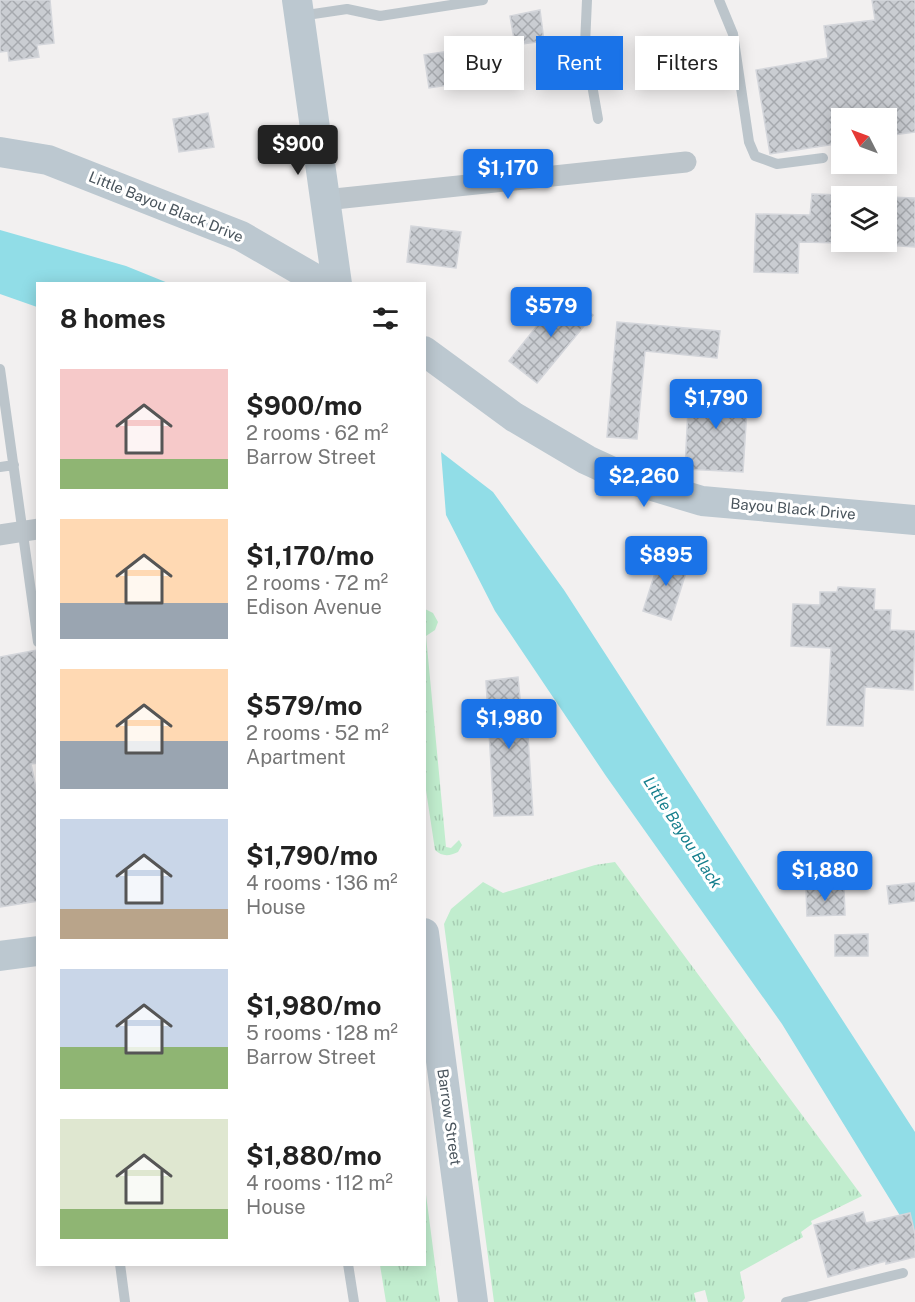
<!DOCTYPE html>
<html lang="en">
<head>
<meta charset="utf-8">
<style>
	body { margin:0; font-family:"Public Sans",sans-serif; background:#f2f2f2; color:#222; height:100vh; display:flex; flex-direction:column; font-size:22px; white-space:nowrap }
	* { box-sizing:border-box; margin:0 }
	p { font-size:20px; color:#767676 }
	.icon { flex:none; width:33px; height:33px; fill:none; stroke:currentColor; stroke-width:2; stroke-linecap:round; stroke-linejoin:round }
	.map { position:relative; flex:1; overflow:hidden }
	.drawer { position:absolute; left:36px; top:282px; width:390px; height:984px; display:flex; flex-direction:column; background:#fff; border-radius:0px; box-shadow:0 3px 15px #0003 }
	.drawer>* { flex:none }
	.banner { position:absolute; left:444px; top:36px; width:381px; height:54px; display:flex; gap:12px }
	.needle { width:39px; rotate:312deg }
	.controls { position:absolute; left:831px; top:108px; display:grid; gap:12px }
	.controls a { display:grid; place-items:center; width:66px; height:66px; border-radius:0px; background:#fff; box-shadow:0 3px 15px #0003; font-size:30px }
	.price { position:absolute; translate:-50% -51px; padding:0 14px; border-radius:6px; background:#1a73e8; color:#fff; font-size:20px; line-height:39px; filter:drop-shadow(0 2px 3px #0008) }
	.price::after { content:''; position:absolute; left:50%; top:36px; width:18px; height:14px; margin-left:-9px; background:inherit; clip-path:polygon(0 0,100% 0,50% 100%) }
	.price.current { background:#222; color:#fff }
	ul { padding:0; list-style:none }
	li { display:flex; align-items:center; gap:18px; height:150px; padding:0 24px }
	li span { display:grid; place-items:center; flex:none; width:168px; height:120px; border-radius:0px; color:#555 }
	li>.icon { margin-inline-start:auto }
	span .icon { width:72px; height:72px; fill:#fffc; stroke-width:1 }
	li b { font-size:26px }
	h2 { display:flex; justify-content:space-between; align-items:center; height:72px; padding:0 24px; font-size:26px }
	.chip { padding:0 21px; border-radius:0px; background:#fff; box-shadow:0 3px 15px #0003; font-size:21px; line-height:54px }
	.chip.current { background:#1a73e8; color:#fff }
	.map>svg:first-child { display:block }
	.grass { fill:url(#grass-tufts) }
	.water { fill:#91dde7 }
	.building { fill:url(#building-cross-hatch); stroke:#d4d6db; stroke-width:1.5 }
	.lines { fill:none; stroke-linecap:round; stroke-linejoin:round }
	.lane { stroke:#bcc5cb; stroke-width:10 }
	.street { stroke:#bcc5cb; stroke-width:21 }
	.secondary { stroke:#bcc8d0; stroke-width:30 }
	.labels { text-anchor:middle; stroke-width:6; stroke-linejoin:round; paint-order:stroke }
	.street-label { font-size:15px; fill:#49545c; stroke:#fff }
	.water-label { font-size:16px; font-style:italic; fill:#147e8c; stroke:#fff }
</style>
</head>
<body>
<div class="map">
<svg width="915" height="1302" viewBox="0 0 915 1302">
	<defs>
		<pattern id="grass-tufts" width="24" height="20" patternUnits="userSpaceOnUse" patternTransform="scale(1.5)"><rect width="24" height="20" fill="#c1edce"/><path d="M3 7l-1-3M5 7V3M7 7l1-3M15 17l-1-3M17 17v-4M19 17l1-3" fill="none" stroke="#a7cdb3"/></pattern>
		<pattern id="building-cross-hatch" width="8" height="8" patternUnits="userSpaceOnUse" patternTransform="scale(1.5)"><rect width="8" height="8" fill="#cacdd2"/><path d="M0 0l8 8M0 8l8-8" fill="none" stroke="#a6a9ae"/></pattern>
	</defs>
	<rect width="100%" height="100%" fill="#f2f0f0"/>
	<path class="grass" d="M425 609 433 613 438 622 435 630 426 636 446 847 451 848 459 840 462 845 458 852C450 856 442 857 435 850L424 777Z
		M615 862 862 1196 811 1221 812 1224 801 1232 803 1237 740 1272 745 1298 742 1302H708L705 1290 694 1293 696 1302H494L444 924 451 909 483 882 503 893 595 865Z
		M425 1187 440 1302H386L380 1265 424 1264Z"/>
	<path class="water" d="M0 230 126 266 168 283 38 284 37 307 0 294Z
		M441 452 493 492 564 590 915 1132V1240L782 1024 606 776 495 611 446 515Z"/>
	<path class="building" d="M0 0H50L54 43 37 45 39 57 9 61 8 51 0 52Z
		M872 0H915V132L886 136V118H842V143L770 154 756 70 828 58 824 26 875 20Z
		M540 10 544 41 515 45 510 16Z
		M483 46 488 79 429 88 424 55Z
		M208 113 214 147 179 152 173 119Z
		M812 194 842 195V243L799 242 798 273 754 272 756 214 810 215Z
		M886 197 915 198V247L886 245Z
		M411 226 461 232 456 268 407 262Z
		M564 292 593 315 537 383 509 361Z
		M617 322 720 331 717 358 645 351 637 439 607 437Z
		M689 389 748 392 743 472 685 469Z
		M661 554 689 563 671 620 643 611Z
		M838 587 875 589 874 610H891L890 630 915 631 913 690 865 687 863 726 827 725 831 648 791 646 793 604 820 605V592H837Z
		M38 650V763L31 764 38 798V901L0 907V657Z
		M518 677 522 720H527L533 815 494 816 486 681Z
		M915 883V901L889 904 887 886Z
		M844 888 845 915 807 916 806 889Z
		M868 934V956H835V935Z
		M863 1212 866 1223 910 1213 915 1234V1257L886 1264V1261L828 1277 814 1225Z"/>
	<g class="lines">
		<path class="lane" d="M587 0 585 45 598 119
			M719 0 733 34 749 142 755 156 777 164 823 158
			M300 16 347 9 380 16 483 0
			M0 369 38 642
			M0 467 14 465
			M120 1264 125 1302
			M348 1264 354 1302
			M786 1302 903 1273"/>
		<path class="street" d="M325 200 686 162
			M0 535 38 529"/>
		<path class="secondary" d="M297 0 337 284
			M0 152 48 160 241 236 324 284
			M424 351 514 417 587 460 626 478 702 501 915 520
			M424 933 473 1302
			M0 956 38 951"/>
	</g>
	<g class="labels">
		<g class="street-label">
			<text transform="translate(166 207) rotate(22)" y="5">Little Bayou Black Drive</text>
			<text transform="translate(793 509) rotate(5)" y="5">Bayou Black Drive</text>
			<text transform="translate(449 1117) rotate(82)" y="5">Barrow Street</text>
		</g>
		<g class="water-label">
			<text transform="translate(683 832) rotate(57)" y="6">Little Bayou Black</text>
		</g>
	</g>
</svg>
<div class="controls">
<a><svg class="needle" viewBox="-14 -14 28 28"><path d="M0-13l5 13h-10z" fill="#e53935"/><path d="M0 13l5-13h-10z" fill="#767676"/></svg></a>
<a><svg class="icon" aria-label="layers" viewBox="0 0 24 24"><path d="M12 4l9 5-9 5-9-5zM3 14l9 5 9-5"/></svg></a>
</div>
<b class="price current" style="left:298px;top:176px">$900</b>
<b class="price" style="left:508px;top:200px">$1,170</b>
<b class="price" style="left:551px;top:338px">$579</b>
<b class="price" style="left:716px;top:430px">$1,790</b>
<b class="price" style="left:644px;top:508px">$2,260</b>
<b class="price" style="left:666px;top:587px">$895</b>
<b class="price" style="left:509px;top:750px">$1,980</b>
<b class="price" style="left:825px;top:902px">$1,880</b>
<div class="banner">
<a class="chip">Buy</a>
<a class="chip current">Rent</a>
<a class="chip">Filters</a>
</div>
<section class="drawer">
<h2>8 homes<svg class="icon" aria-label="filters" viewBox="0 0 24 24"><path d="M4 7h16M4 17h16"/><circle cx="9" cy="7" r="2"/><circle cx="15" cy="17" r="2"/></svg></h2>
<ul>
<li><span style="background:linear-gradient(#f6c9c9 75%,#8fb573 0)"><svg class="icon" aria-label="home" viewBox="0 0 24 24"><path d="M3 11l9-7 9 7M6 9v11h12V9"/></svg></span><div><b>$900/mo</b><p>2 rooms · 62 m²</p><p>Barrow Street</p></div></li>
<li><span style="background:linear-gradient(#ffd9b3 70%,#9aa5b1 0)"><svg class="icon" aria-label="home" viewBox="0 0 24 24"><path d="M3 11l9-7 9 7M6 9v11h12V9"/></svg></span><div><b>$1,170/mo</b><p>2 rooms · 72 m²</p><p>Edison Avenue</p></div></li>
<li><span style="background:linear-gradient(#ffd9b3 60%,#9aa5b1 0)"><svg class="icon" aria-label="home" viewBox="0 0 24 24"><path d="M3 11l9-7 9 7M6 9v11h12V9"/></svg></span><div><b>$579/mo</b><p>2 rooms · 52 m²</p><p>Apartment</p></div></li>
<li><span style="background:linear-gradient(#c9d6e8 75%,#b9a48a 0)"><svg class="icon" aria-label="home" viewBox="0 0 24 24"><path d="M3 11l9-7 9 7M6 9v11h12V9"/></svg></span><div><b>$1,790/mo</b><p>4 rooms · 136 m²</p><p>House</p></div></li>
<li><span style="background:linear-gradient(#c9d6e8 65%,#8fb573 0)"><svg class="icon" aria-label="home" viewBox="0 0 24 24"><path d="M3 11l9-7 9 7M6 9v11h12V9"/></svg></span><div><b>$1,980/mo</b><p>5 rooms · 128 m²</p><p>Barrow Street</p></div></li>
<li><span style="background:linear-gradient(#dfe7d0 75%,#8fb573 0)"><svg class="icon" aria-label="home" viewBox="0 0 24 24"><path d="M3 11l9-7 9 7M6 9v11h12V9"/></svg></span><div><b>$1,880/mo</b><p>4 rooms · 112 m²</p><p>House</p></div></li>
</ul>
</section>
</div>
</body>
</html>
